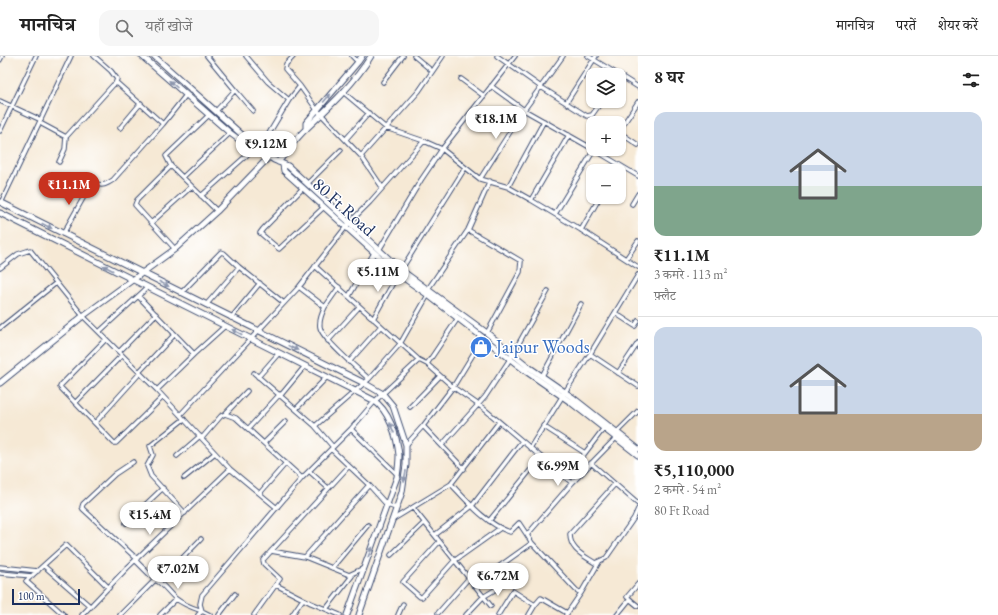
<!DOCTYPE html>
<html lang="hi">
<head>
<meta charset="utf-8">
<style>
	body { margin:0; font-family:"EB Garamond","Noto Serif Devanagari",serif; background:#f6f6f6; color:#222; height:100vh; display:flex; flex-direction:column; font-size:15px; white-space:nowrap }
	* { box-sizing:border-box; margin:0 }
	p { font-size:13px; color:#767676 }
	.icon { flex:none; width:22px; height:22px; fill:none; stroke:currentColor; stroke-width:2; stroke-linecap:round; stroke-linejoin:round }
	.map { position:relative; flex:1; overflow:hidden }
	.details { display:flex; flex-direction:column; background:#fff; width:360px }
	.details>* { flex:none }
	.fabs { position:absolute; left:586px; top:12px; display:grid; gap:8px }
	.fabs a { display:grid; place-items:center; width:40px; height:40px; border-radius:8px; background:#fff; box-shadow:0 1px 3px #0004; font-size:20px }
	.scale { position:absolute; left:12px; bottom:10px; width:68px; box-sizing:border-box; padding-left:4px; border:2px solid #1b2f5e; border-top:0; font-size:11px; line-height:14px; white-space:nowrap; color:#1b2f5e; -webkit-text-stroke:3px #fff; paint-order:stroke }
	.price { position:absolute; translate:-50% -34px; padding:0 9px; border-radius:14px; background:#fff; color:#222; font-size:13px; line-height:26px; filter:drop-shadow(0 1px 2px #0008) }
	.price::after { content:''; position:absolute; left:50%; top:24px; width:12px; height:9px; margin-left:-6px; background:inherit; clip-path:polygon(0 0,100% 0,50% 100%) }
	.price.on { background:#c8321e; color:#fff }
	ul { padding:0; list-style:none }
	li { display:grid; align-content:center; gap:8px; height:212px; padding:0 16px }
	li+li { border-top:1px solid #e0e0e0 }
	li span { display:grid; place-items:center; height:124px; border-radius:12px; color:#555 }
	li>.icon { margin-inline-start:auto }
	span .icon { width:72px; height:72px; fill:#fffc; stroke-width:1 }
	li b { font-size:17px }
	h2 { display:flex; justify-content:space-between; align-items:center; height:48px; padding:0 16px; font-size:17px }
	header { display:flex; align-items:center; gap:24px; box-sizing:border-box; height:56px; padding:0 20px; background:#fff; border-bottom:1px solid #e0e0e0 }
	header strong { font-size:19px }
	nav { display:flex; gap:22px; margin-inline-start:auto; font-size:14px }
	.search { width:280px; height:36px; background:#f6f6f6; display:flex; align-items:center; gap:10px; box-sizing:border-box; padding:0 14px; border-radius:12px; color:#767676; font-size:15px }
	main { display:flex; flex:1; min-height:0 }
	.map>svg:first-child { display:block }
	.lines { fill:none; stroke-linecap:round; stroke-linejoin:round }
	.street-casing { stroke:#3c4b70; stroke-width:5.5 }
	.secondary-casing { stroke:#3c4b70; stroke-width:7 }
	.street { stroke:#fff; stroke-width:3.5 }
	.secondary { stroke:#fff; stroke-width:5 }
	.oneway { fill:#8d97ae }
	.labels { text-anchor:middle; stroke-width:3; stroke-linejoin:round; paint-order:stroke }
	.street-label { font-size:18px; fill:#1b2f5e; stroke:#fff }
	.shop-label { font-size:18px; fill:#366cbe; stroke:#fff; text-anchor:start }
</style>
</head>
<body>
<header>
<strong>मानचित्र</strong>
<div class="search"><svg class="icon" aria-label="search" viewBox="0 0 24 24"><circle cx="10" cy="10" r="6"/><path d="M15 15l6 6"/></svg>यहाँ खोजें</div>
<nav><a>मानचित्र</a><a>परतें</a><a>शेयर करें</a></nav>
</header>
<main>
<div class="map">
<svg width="638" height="559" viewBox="0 0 638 559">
	<rect width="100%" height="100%" fill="#fff"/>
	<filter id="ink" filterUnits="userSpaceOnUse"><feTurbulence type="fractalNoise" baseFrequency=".025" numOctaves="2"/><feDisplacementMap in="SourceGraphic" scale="8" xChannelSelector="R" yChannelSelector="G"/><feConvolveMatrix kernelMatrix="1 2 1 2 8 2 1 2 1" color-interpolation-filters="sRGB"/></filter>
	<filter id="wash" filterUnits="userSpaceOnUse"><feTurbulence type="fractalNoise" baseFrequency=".012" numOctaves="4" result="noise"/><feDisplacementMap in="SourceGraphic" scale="16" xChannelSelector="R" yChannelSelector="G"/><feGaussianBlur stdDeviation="0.9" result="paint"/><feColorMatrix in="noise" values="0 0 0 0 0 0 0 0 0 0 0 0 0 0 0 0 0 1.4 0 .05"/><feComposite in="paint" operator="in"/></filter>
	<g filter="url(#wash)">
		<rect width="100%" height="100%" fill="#f6e9d5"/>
	</g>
	<g filter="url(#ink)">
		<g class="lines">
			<g class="street-casing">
				<path id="street" d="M94 0 111 15 117 23 115 28
					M207 0 235 34 216 55
					M246 0 268 26 289 44 259 94
					M352 0 358 6
					M414 0 432 15
					M497 0 541 31 587 60 592 59 602 45
					M588 0 619 19
					M293 1 286 8 285 13 300 30
					M0 4 2 0
					M619 19 638 31
					M461 23 484 40
					M383 26 403 0
					M491 30 524 54 593 93
					M235 34 253 55
					M343 36 386 72 424 85 442 93 480 123 508 131 531 144 581 174 638 211
					M289 44 300 30 317 54 361 100 382 131
					M0 45 41 64
					M566 47 596 0
					M209 59 166 100 171 110 217 155
					M40 67 66 81 113 29 117 27 163 68
					M120 72 141 47
					M0 75 36 0
					M619 75 638 46
					M619 76 638 89
					M346 83 369 57
					M593 93 638 120
					M603 99 607 93
					M361 100 419 35 443 0
					M59 106 65 93 66 81
					M171 110 137 144 135 149 175 193
					M615 115 618 109
					M183 121 230 77
					M480 123 524 54 563 0
					M307 128 341 94
					M508 131 544 65
					M303 132 263 173 260 177 279 193 324 151
					M201 140 246 100 252 93
					M531 144 569 79
					M1 147 71 0
					M632 148 638 138
					M555 158 594 94
					M151 167 191 131
					M468 174 521 205 520 216 487 277
					M581 174 600 141
					M63 178 90 130 95 127C102 131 107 128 113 124L163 68 186 39
					M379 194 421 124 442 93 515 0
					M626 203 638 185
					M315 210 419 304 427 308 453 331 483 352 572 427
					M0 212 18 198 30 194 83 260 157 334 230 413 277 452
					M401 214 465 112
					M299 231 325 251C322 257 319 265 320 271 321 282 359 314 369 323L315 370
					M181 237 221 196 224 197 239 211 284 247
					M349 240 374 197
					M139 241 194 298
					M206 249 239 211
					M325 251 339 231
					M615 257 635 270 638 265
					M231 262 260 227
					M373 263 398 218
					M0 272 56 227
					M99 276 148 231
					M106 283 61 329 60 331 114 387H116L163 341
					M328 285 359 251
					M119 296 156 258
					M590 298 638 330
					M349 306 381 270
					M427 308 458 262
					M139 316 175 278
					M254 317 315 370 333 391
					M618 317 638 287
					M542 320 581 248
					M258 321 279 297
					M369 323 400 288 428 239V233L468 174 490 125
					M157 334 194 298 225 270
					M281 339 305 310
					M75 347 122 299
					M410 351 440 320
					M296 353 327 321
					M225 358 247 335
					M180 359 299 231 349 167 370 146 424 85
					M184 363 150 390 153 399 147 410 151 420 185 457
					M95 367 140 317
					M423 370 464 413
					M543 370 585 397
					M248 373 280 338
					M351 373 397 418
					M617 376 638 355
					M202 382 221 360 225 358 236 362 302 422
					M264 387 286 365
					M406 389 423 370 453 331 483 282
					M442 389 485 341 510 303 548 235
					M530 392 565 336 590 298 638 219
					M331 393 369 429 387 449 396 452
					M177 400 200 380
					M133 406 115 418 83 448 82 451 83 453 137 503
					M591 407 638 448
					M309 415 328 432
					M184 422 215 397
					M566 422 604 372
					M451 428C468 446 486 468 510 476L519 467 527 479
					M615 428 570 478C570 494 583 499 595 507L606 502 634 462 638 453
					M260 437 286 407
					M413 452 491 550
					M392 464 451 428 499 366
					M489 465 541 401
					M126 467 163 432
					M435 479 472 450 522 385
					M439 486 403 526 420 541H422L454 505 499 473
					M271 495 305 501 352 520 326 553
					M391 499 424 467
					M305 501 369 429
					M136 505 155 524C163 527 168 536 175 542 182 548 193 552 202 555L198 559
					M44 510 91 551
					M0 511 38 515
					M332 512 368 469
					M0 517 32 520
					M349 519 364 512
					M159 526 201 483
					M638 528 627 541 638 550
					M276 529 311 547 340 559
					M473 529 532 487
					M581 537 599 506
					M438 557 468 523
					M64 559 26 525 66 489 109 532
					M82 559 127 512 230 413
					M120 559 155 524
					M160 559 176 543
					M210 559 202 555 200 548 202 539 302 422 351 373 375 345 419 304
					M219 559 235 538
					M254 559 280 523 264 508 263 504 349 410
					M292 559 303 543
					M398 559 403 548
					M466 559 483 541 506 527 496 514
					M498 559 513 535 535 549 541 542 567 557
					M529 559 535 549
					M566 559 581 537 576 534 532 487 527 479 572 427 616 382
					M617 559 630 543"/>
			</g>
			<g class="secondary-casing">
				<path id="secondary" d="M142 0 230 77 252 93 259 94
					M154 0 259 94 274 104 288 110 401 214 487 277 530 312 572 341 638 393
					M306 73V67L358 6 362 0
					M278 106C287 96 295 83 306 73 329 51 354 28 371 0
					M283 109 284 115 303 132 398 218 428 239 527 316 569 345 638 399
					M0 146 364 327 383 338 393 350 406 389V409L402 436 359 559
					M0 157 373 344C389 354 397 380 399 399 399 406 398 414 397 421L347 559
					M0 327 83 260 175 193 217 155 269 101"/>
			</g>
			<use href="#street" class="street"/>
			<use href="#secondary" class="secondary"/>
		</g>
		<defs><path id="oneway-solid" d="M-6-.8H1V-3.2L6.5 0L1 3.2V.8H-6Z"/></defs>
		<g class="oneway">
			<use href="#oneway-solid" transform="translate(173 28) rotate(-138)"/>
			<use href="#oneway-solid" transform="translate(327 42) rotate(-50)"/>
			<use href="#oneway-solid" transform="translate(47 170) rotate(27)"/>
			<use href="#oneway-solid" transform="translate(108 212) rotate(-153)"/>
			<use href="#oneway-solid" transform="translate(164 228) rotate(27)"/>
			<use href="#oneway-solid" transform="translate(237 276) rotate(-153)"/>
			<use href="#oneway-solid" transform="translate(293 292) rotate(26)"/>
			<use href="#oneway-solid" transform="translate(392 372) rotate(-113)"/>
			<use href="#oneway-solid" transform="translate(405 420) rotate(100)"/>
			<use href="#oneway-solid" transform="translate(370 496) rotate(-70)"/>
		</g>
	</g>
	<defs>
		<g id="shop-disc" transform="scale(1.15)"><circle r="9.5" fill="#3f7fe0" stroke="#fff"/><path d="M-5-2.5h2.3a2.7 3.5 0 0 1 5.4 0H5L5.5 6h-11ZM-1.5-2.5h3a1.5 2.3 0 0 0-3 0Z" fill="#fff"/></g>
	</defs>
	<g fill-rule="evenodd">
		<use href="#shop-disc" x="481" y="291"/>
	</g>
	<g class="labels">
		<g class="street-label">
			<text transform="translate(344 151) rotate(42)" y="6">80 Ft Road</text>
		</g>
		<g class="shop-label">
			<text x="496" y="297">Jaipur Woods</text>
		</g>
	</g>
</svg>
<div class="fabs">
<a><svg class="icon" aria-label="layers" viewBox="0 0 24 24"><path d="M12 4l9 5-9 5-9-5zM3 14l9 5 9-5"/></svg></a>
<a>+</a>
<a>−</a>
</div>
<div class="scale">100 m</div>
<b class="price" style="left:496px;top:84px">₹18.1M</b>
<b class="price" style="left:266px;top:109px">₹9.12M</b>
<b class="price on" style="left:69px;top:150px">₹11.1M</b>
<b class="price" style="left:378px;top:237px">₹5.11M</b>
<b class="price" style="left:558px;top:431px">₹6.99M</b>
<b class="price" style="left:150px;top:480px">₹15.4M</b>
<b class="price" style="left:178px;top:534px">₹7.02M</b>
<b class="price" style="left:498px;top:541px">₹6.72M</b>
</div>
<section class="details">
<h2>8 घर<svg class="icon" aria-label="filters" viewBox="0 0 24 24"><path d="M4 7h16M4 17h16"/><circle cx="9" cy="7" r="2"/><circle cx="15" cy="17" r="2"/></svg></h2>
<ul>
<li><span style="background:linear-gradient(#c9d6e8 60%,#7fa58c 0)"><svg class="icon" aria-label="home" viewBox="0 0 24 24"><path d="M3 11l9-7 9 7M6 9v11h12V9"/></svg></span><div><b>₹11.1M</b><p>3 कमरे · 113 m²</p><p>फ़्लैट</p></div></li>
<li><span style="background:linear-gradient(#c9d6e8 70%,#b9a48a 0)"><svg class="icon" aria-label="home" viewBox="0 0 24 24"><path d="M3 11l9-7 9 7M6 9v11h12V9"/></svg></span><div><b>₹5,110,000</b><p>2 कमरे · 54 m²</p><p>80 Ft Road</p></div></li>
</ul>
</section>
</main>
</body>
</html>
